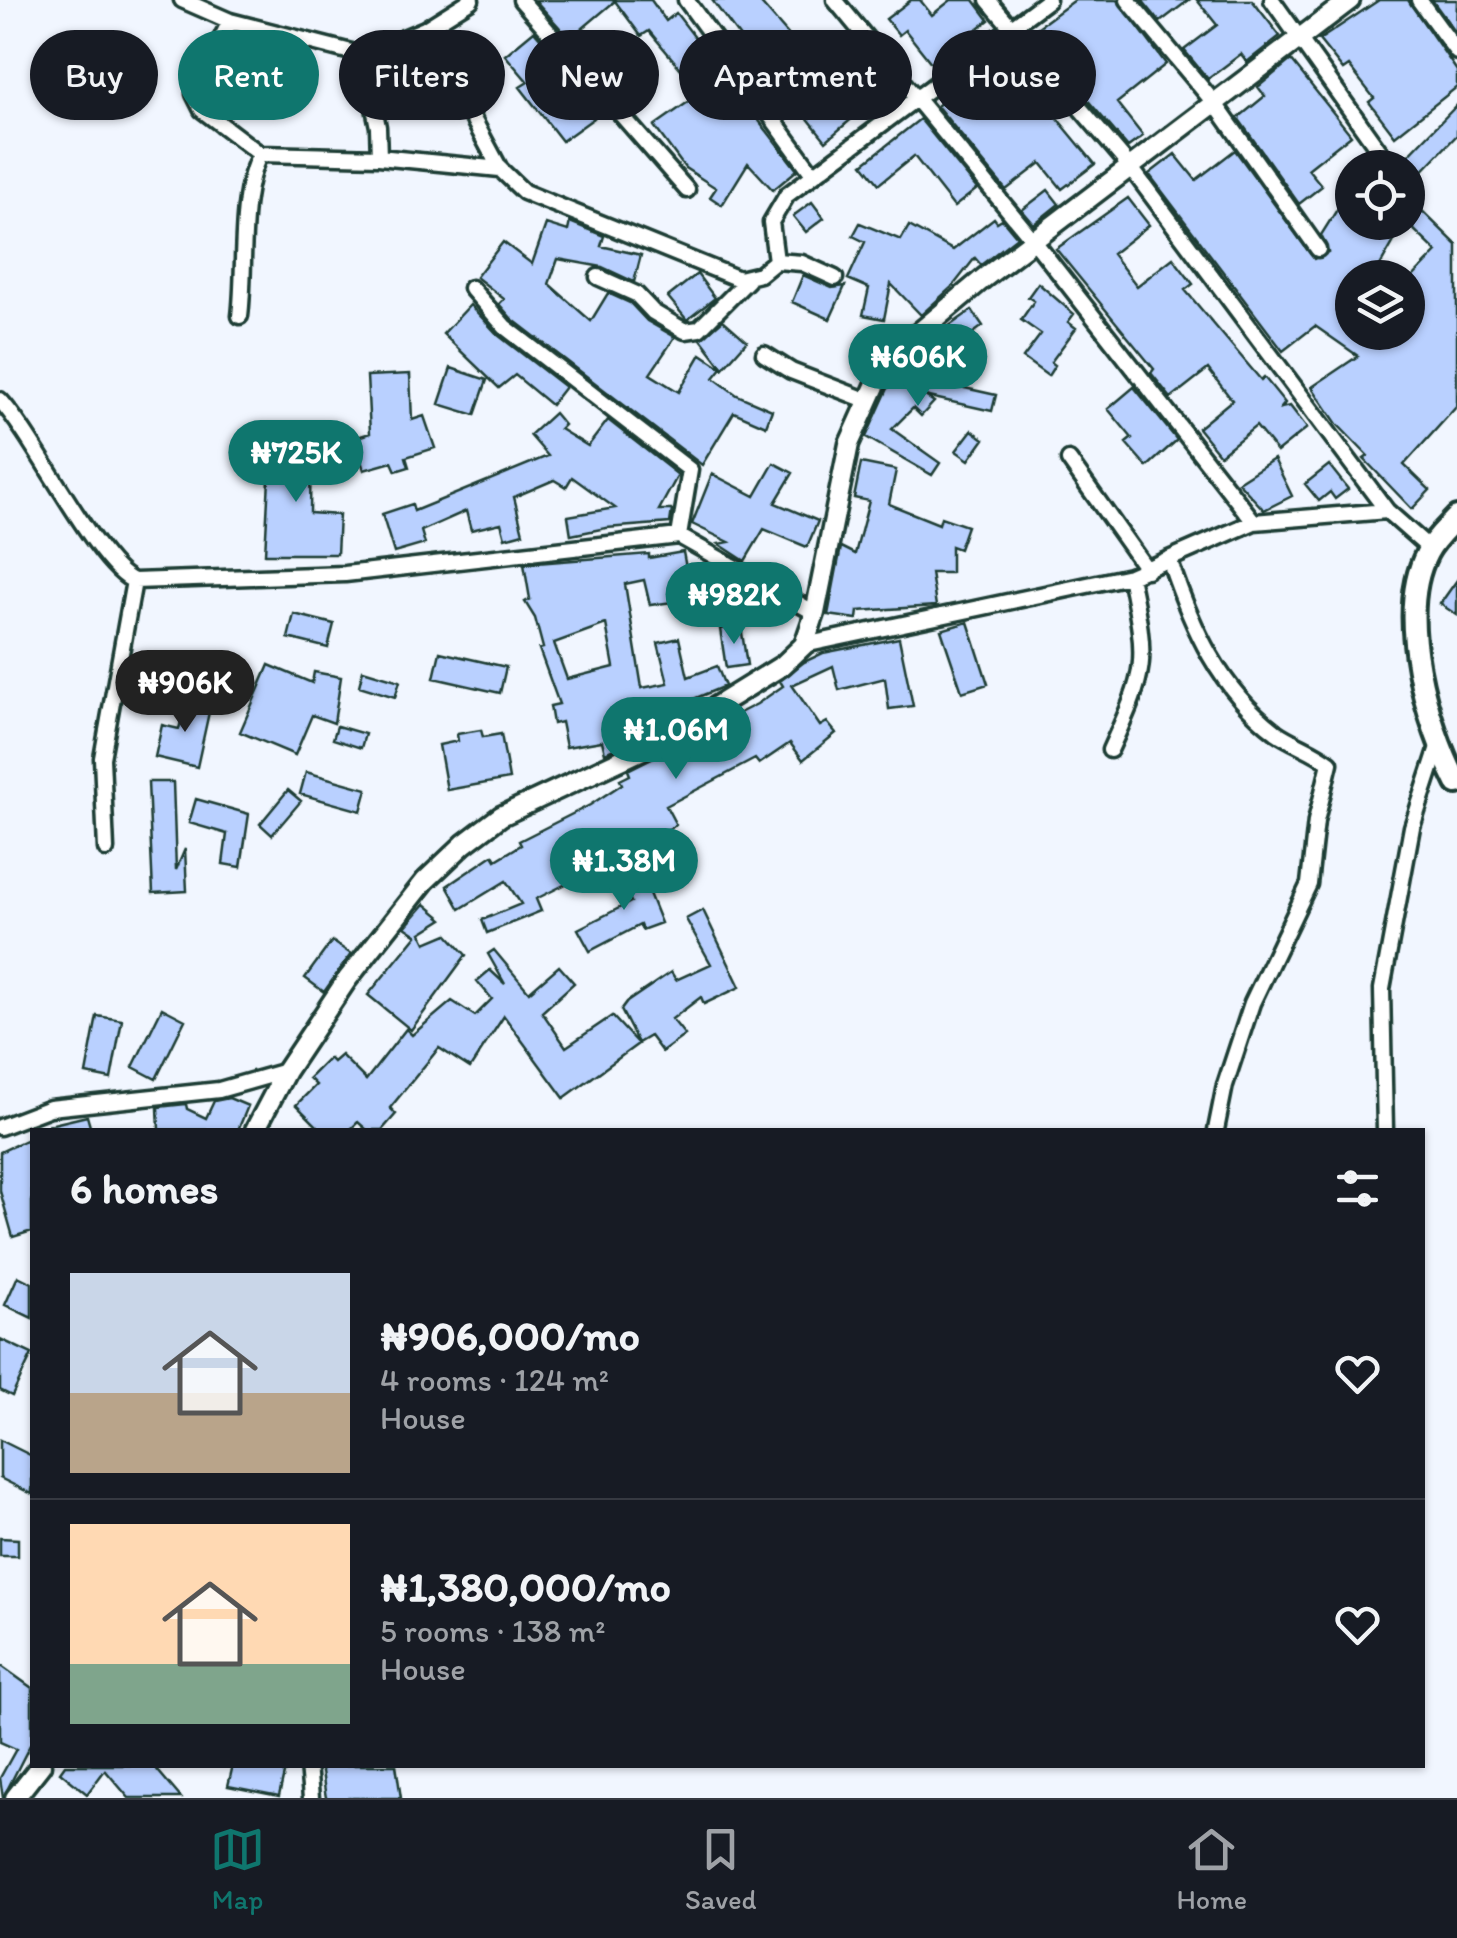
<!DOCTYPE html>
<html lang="en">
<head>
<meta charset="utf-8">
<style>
	body { margin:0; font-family:Itim,sans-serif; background:#20242c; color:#f1f3f6; height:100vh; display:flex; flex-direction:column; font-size:38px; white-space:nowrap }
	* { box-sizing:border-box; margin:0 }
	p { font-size:32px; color:#9ea1a6 }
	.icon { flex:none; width:55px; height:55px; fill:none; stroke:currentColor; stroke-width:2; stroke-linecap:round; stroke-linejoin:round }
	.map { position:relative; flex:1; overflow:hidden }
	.panel { position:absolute; left:30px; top:1128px; width:1395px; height:640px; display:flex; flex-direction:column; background:#171b24; border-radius:0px; box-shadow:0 2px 8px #0004 }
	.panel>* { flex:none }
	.top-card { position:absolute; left:30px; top:30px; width:1398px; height:90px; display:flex; gap:20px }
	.fabs { position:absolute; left:1335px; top:150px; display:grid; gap:20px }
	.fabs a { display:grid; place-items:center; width:90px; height:90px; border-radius:50%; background:#171b24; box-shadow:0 2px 8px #0004; font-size:50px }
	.price { position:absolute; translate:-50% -85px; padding:0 22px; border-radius:35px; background:#0f766e; color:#fff; font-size:32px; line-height:65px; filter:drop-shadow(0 2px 5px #0008) }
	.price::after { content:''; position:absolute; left:50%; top:60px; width:30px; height:22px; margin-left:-15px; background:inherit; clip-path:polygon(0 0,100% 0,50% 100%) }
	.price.selected { background:#222; color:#fff }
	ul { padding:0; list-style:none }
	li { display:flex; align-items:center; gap:30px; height:250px; padding:0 40px }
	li+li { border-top:2px solid #363941 }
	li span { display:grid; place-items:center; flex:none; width:280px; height:200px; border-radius:0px; color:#555 }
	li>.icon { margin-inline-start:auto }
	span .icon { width:120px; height:120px; fill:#fffc; stroke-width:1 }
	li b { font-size:42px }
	h2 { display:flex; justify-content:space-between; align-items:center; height:120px; padding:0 40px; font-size:42px }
	.chip { padding:0 35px; border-radius:45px; background:#171b24; box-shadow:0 2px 8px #0004; font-size:35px; line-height:90px }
	.chip.selected { background:#0f766e; color:#fff }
	.tabs { display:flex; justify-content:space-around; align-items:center; height:140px; border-top:2px solid #363941; background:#171b24; font-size:28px; color:#9ea1a6 }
	.tabs a { display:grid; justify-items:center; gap:5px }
	.tabs .selected { color:#0f766e }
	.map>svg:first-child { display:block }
	.building { fill:#b9d0ff; stroke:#1f3d34; stroke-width:2.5; fill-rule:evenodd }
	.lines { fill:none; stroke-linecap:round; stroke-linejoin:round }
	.minor-casing { stroke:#1f3d34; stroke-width:21 }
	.tertiary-casing { stroke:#1f3d34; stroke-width:25 }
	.secondary-casing { stroke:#1f3d34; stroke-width:28 }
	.minor { stroke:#fff; stroke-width:14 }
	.tertiary { stroke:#fff; stroke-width:18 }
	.secondary { stroke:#fff; stroke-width:20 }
</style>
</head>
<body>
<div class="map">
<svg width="1457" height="1798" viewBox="0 0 1457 1798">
	<rect width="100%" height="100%" fill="#f1f6ff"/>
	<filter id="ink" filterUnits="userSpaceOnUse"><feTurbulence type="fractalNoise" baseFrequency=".01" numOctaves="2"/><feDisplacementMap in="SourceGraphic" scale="20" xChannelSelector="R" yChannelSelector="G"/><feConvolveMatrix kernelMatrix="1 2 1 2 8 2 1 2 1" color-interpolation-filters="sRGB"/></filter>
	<g filter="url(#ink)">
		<path class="building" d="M535 0H651L666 21 676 13 797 170 773 190 748 163 722 205 710 197 716 188 685 168 654 126 701 93 649 31 641 36 615 1 570 39Z
			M712 0H758L812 62 849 34 891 85 826 141 802 111 805 109 753 55Z
			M911 0H920L932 15 951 0H974L989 20 932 64 905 30 899 35 886 19Z
			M1075 0H1118L1166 64 1117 103 1143 136 1128 147 1079 90 1087 84 1061 50 1051 58 1030 33Z
			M1142 0H1189L1160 22Z
			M1197 0H1252L1280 36 1247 62 1241 54 1208 79 1184 50 1217 25Z
			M1379 0H1408L1457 71V87L1395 136 1369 102 1374 98 1349 66 1343 70 1319 40Z
			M1432 0H1457L1456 33Z
			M534 31 552 52 546 58 594 118 562 141 520 87 528 82 505 55Z
			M1010 43 1061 105 1052 112 1095 164 1062 189 1041 163 1006 190 937 106Z
			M1291 60 1351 135 1308 169 1322 186 1299 204 1238 118 1265 96 1258 87Z
			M1457 105V135L1408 186V168L1398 166Z
			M920 119 977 189 954 207 914 156 879 184 863 164Z
			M1235 150 1314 259 1328 252 1321 235 1338 208 1352 217V222H1405L1373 278H1352L1336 311 1352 323V332H1408V282L1437 252 1408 224V197L1457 245V406L1404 465 1430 490 1412 509 1364 459 1368 456 1337 424 1312 387 1358 356 1315 326 1283 351 1149 174 1175 154 1196 180Z
			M1048 190 1059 204 1034 224 1022 210Z
			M1128 198 1149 225 1112 254 1137 286 1173 258 1193 284 1185 290 1261 380 1264 377 1285 403 1281 408 1290 406 1307 428 1277 452 1256 426 1220 455 1198 428 1232 400 1208 369 1171 398 1151 373 1154 369 1056 249Z
			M812 202 824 218 806 232 793 216Z
			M994 218 997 222 1002 219 1017 237 981 265 975 258 953 286 921 315 891 284 884 319 863 315 869 288 848 279 865 242 853 236 860 223 901 240 909 226 953 250Z
			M570 222 604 236 601 246 641 255 634 282 602 267 558 259 549 284 591 321 608 293 630 303 647 321 675 337 650 374 679 392 701 354 722 368 714 378 737 395 772 410 766 426 734 412 702 465 512 319 499 304 504 299 476 277 503 242 532 264 546 224 568 231Z
			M697 274 715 298 687 320 668 297Z
			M803 275 832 288 845 286 830 319 792 302Z
			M1038 283 1074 314 1068 322 1076 328 1051 362 1055 365 1048 376 1023 358 1041 334 1021 320 1034 301 1028 297Z
			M470 305 498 335 565 387 551 405 515 375 499 388 443 334Z
			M972 310 983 326 957 345 945 329Z
			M723 320 747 341 723 368 701 339Z
			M923 355 947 384 996 395 992 411 925 396 934 402 921 416 913 408 892 429 940 463 932 475 866 437 890 384Z
			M451 368 487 380 475 415 439 404Z
			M410 374 412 420 424 416 435 448 406 457 409 467 396 471 392 462 364 470 354 438 370 433 367 376Z
			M1134 387 1177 440 1147 467 1126 443 1132 438 1108 409Z
			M554 413 564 425 560 429 588 446 608 420 678 475 659 510H672L670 523 606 528 571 535 568 516 615 508 572 477 566 487 554 480 514 497 523 533 505 538 501 523 471 530 466 511 421 531 425 544 394 553 382 514 412 504 414 511 548 456 530 435Z
			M972 430 984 439 969 460 956 451Z
			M271 441 311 442 310 513 339 515 337 554H265Z
			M1274 459 1292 496 1264 510 1238 482Z
			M774 463 793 473 775 503 818 521 807 547 764 529 745 561 719 544 729 542 692 524 712 474 755 496Z
			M861 463 896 470 889 504 939 524 941 517 967 526 959 549 951 546V573H931L936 606 858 611 857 619 828 615 841 547 855 554 869 501 854 498Z
			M1329 465 1348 489 1335 499 1330 492 1319 501 1305 484Z
			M683 552 686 568 706 564 745 586 741 592 725 581 671 592 673 602 650 605 644 580 625 584 642 688 668 683 658 643 679 638 688 677 717 666 725 686 667 710 635 716 639 738 605 753 602 741 566 747 561 722 553 724 550 706 559 704 539 649 543 648 535 618 525 602 530 599 524 564 649 554V558ZM606 624 614 667 567 679 554 643Z
			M1457 580V615L1440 604Z
			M294 614 334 624 328 648 288 638Z
			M968 622 988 684 962 692 941 630Z
			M741 626 747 665 726 668 720 629Z
			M899 638 913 706 889 709 885 678 839 690 833 666 792 685 820 726 827 722 836 733 803 760 790 743 759 764 755 759 666 806 676 825 648 840 643 831 607 851 612 861 536 899 541 911 487 933 482 920 521 904 506 881 460 909 447 886 493 855 496 860 521 845 519 841 590 805 622 784 620 780 630 775 628 770 757 704 783 686 780 681 804 662 823 653Z
			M440 652 506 667 500 693 434 678Z
			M269 665 312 683 314 672 341 677 334 723 312 715 295 755 240 732Z
			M363 670 400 681 395 697 359 686Z
			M187 698 211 703 197 767 155 757 162 725 179 729Z
			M337 726 365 734 361 748 333 739Z
			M481 730 483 737 501 734 509 779 447 790 439 745 458 741 457 734Z
			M306 772 367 789 361 811 300 794Z
			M148 782H173L176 870 185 849 187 891 153 893Z
			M288 790 301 801 272 835 260 824Z
			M196 799 249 814 241 867 223 864 227 834 189 823Z
			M638 866 661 923 642 930 640 925 590 951 578 929 631 902 619 873Z
			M425 904 443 919 421 933 426 943 447 934 466 955 411 1030 368 995 417 935 405 927Z
			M703 910 740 987 704 1004 701 997 672 1019 685 1035 662 1052 650 1036 638 1043 621 1010 627 1002 671 972 676 980 711 964 686 919Z
			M332 941 351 954 324 992 305 978Z
			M494 950 529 992 559 966 574 983 542 1012 566 1047 612 1016 638 1044 564 1098 504 1016 470 1068 439 1048 390 1108 396 1114 382 1130H367L358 1122 350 1130H321L296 1105 316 1085 309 1078 329 1058 333 1062 341 1055 366 1080 406 1029 412 1035 452 1001 475 1016 492 999 477 981 490 970 505 984 488 954Z
			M162 1008 185 1020 156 1079 133 1067Z
			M97 1016 122 1020 111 1079 86 1074Z
			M229 1098 248 1106 238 1130H159L158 1107 186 1104 187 1109 206 1118 214 1101Z
			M87 1116 91 1130H50L49 1125Z
			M32 1137V1231L13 1237 0 1191V1152Z
			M18 1276 32 1283V1318L5 1305Z
			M0 1339 32 1354 12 1396 0 1390Z
			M0 1440 32 1456V1494L0 1478Z
			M0 1538 18 1539V1556H0Z
			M0 1665 32 1688V1741L3 1798 0 1778 16 1749 0 1742Z
			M65 1765H153L181 1798H129L105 1770 87 1794 60 1772Z
			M233 1765H286L279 1796 228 1786Z
			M321 1765H396L401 1798H326Z"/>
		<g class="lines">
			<g class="minor-casing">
				<path id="minor" d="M182 0 230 21 363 55 425 29 471 0
					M521 0 687 190
					M686 0 813 174
					M835 0 1034 241 1254 522
					M988 0 1131 168 1387 511 1429 548
					M1128 0 1216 105 1318 249
					M1272 0 1388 163
					M1419 0 1457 52
					M230 21 194 94 202 110 260 154 379 157 378 127 363 55
					M425 29 500 169 524 192 739 279 760 274 776 261
					M379 157 500 169
					M598 277 636 294 653 312 685 331 699 329 748 280
					M835 278 802 263 776 261 771 222 787 195 1048 0
					M471 288 505 327 690 470 679 536
					M240 316C246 267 238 195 260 154
					M764 354 791 371 866 400
					M0 400C36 439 98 567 134 581L345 574 679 536 815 613
					M1069 460 1147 570
					M1170 562C1192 627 1219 689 1276 732 1293 744 1314 750 1330 763L1316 821 1309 884 1252 1003 1225 1085 1216 1130
					M804 645 1130 576 1254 522 1387 511
					M1110 750C1147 669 1148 664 1130 576
					M106 849 102 758 134 581
					M0 1127 50 1108 219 1090 286 1071
					M1385 1130 1382 989 1412 827 1438 747
					M308 1765 311 1798"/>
			</g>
			<g class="tertiary-casing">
				<path id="tertiary" d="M255 1130 286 1071 346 981 425 881 464 844 501 816 655 744 783 665 804 645 815 613 849 444 880 375 903 346 984 278 1350 0
					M15 1798 41 1765"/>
			</g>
			<g class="secondary-casing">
				<path id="secondary" d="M1457 517C1447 528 1434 539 1427 553 1395 614 1427 725 1457 783"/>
			</g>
			<use href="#minor" class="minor"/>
			<use href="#tertiary" class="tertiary"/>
			<use href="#secondary" class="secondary"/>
		</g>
	</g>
</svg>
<div class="fabs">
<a><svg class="icon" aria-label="locate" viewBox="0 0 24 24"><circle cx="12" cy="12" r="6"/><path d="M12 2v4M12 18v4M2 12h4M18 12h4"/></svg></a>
<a><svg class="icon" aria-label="layers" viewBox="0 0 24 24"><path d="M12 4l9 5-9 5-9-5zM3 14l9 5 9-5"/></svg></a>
</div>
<b class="price" style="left:918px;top:409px">₦606K</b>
<b class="price" style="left:296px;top:505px">₦725K</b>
<b class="price" style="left:734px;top:647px">₦982K</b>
<b class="price selected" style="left:185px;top:735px">₦906K</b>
<b class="price" style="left:676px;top:782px">₦1.06M</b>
<b class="price" style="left:624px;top:913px">₦1.38M</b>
<div class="top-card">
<a class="chip">Buy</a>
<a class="chip selected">Rent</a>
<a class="chip">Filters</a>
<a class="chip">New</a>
<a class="chip">Apartment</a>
<a class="chip">House</a>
</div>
<section class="panel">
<h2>6 homes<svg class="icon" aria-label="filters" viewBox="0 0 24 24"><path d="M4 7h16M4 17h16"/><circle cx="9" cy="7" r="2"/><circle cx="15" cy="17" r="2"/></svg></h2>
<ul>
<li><span style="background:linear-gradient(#c9d6e8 60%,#b9a48a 0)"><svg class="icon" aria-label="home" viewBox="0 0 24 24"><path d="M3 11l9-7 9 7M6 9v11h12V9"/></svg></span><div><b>₦906,000/mo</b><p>4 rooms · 124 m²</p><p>House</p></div><svg class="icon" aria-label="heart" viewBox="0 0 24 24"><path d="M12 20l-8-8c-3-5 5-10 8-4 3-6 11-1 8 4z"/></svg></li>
<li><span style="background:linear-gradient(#ffd9b3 70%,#7fa58c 0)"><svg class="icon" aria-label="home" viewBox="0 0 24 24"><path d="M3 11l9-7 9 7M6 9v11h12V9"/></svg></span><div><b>₦1,380,000/mo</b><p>5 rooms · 138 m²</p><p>House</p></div><svg class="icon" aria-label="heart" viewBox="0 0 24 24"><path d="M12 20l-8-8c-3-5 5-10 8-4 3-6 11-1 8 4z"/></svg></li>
</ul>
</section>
</div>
<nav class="tabs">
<a class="selected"><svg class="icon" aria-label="map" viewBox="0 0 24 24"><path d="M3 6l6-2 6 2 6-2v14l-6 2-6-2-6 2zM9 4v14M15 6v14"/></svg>Map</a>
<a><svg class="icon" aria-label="saved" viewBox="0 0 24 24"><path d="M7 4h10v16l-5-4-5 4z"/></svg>Saved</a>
<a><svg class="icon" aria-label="home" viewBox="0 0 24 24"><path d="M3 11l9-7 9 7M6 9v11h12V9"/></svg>Home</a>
</nav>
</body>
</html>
